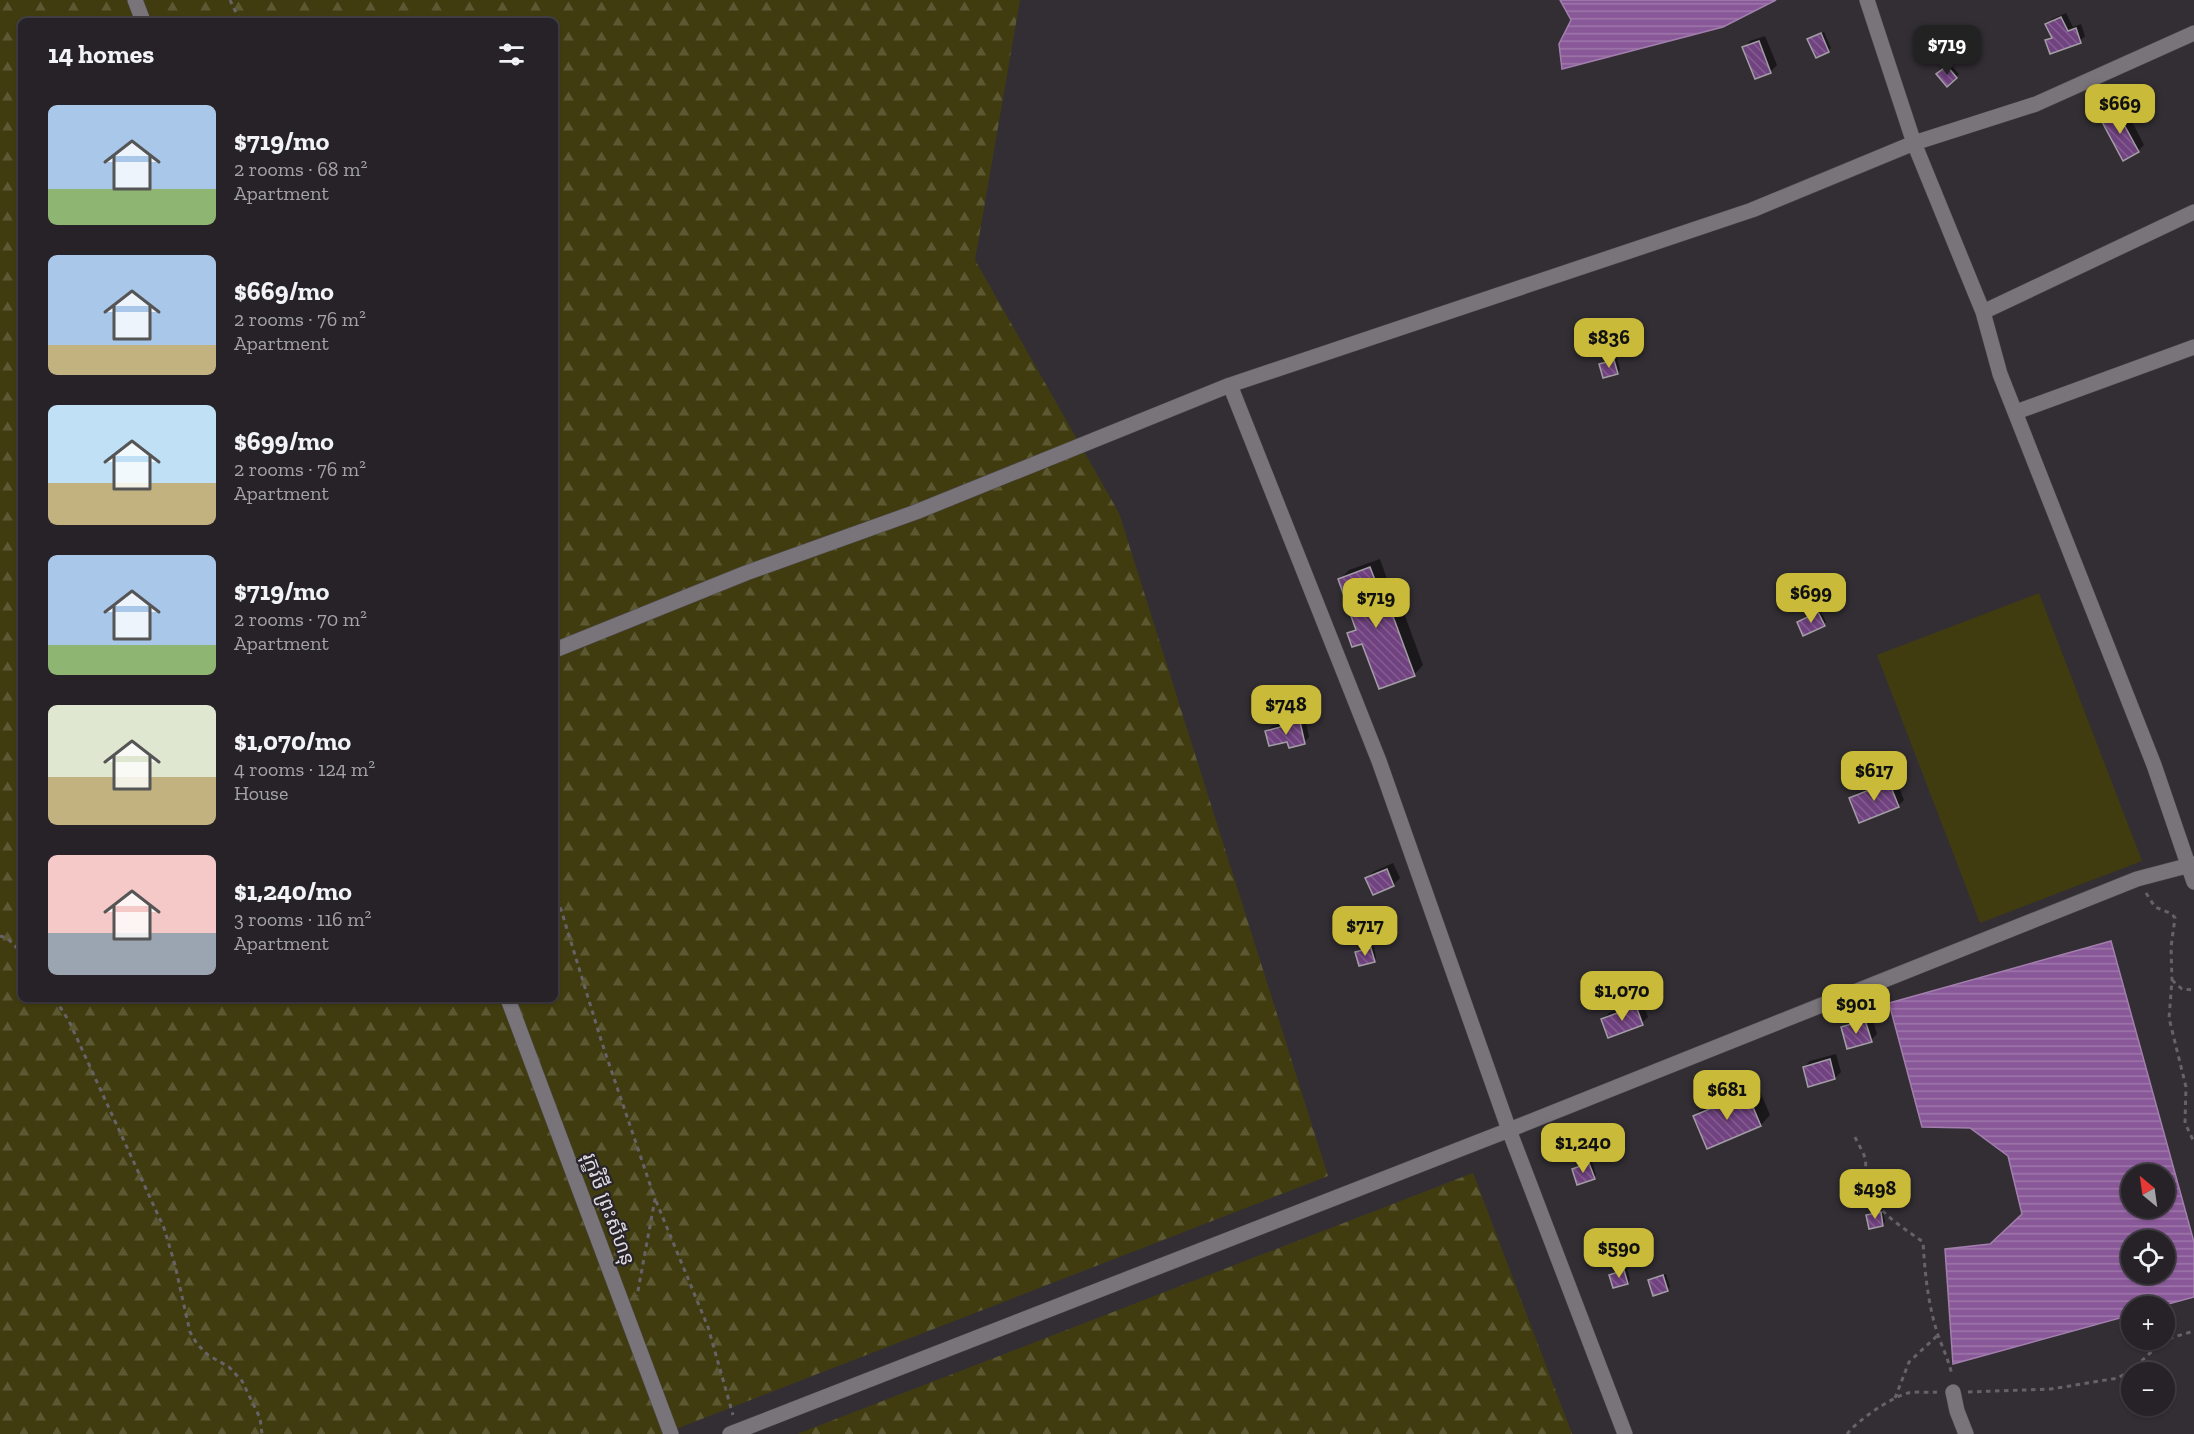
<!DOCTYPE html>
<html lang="en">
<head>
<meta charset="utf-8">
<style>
	body { margin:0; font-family:"Zilla Slab","Noto Sans Khmer",serif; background:#2e2a2f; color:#f1f3f6; height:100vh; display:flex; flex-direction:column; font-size:22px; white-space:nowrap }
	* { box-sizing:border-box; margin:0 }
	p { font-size:20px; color:#a4a4a7 }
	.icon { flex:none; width:33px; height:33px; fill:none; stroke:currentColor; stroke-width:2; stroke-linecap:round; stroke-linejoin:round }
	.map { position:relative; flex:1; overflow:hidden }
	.details { position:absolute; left:18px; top:18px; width:540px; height:984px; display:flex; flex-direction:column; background:#262227; border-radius:9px; box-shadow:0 2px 4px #0004,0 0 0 2px #423f44 }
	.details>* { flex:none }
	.needle { width:39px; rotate:331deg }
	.buttons { position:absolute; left:2121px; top:1164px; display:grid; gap:12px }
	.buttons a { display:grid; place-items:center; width:54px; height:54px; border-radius:50%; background:#262227; box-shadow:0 2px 4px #0004,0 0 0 2px #423f44; font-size:30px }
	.price { position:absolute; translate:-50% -51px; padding:0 14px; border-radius:12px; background:#c9ba3a; color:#111; font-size:20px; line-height:39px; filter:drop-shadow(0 2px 3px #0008) }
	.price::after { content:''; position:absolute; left:50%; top:36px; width:18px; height:14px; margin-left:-9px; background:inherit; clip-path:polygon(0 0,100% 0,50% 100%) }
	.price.active { background:#222; color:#fff }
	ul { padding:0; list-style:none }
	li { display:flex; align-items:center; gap:18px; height:150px; padding:0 30px }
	li span { display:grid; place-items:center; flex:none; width:168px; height:120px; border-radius:9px; color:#555 }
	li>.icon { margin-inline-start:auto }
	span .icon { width:72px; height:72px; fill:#fffc; stroke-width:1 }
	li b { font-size:26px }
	h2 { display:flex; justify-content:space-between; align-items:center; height:72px; padding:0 30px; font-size:26px }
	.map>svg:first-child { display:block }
	.forest { fill:url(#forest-firs); fill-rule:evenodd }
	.park { fill:#413c0f }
	.water { fill:url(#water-rules); stroke:#a27fad; stroke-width:1.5; fill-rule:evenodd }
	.shadow { fill:#0007 }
	.building { fill:url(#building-back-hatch); stroke:#a39ea5; stroke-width:1.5 }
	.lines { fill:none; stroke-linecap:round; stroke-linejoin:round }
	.minor-casing { stroke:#4d494e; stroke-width:16 }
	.path { stroke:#666268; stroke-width:3; stroke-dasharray:4.5 4.5; stroke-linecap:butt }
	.minor { stroke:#79747a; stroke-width:15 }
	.labels { text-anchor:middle; stroke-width:4.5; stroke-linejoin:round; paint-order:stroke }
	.street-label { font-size:20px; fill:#dedbdf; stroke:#28242a }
</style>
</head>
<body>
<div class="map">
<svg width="2194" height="1434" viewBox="0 0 2194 1434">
	<defs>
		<pattern id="forest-firs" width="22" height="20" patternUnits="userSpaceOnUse" patternTransform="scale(1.5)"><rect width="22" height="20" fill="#413c0f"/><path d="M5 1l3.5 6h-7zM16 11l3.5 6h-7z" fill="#5c5832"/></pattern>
		<pattern id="water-rules" width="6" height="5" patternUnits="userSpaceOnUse" patternTransform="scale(1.5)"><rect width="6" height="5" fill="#895898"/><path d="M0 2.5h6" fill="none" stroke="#9f77ab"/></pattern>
		<pattern id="building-back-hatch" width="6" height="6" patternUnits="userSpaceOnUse" patternTransform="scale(1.5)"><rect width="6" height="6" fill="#714280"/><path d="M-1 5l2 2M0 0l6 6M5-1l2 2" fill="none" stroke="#855d92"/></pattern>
	</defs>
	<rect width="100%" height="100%" fill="#322e34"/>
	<path class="forest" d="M0 0H1020L975 260 1119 513 1328 1176 663 1434H0ZM21 21H555V999H21Z
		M1473 1173 1572 1434H797Z"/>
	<path class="park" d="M2039 593 2142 861 1980 923 1877 655Z"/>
	<path class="water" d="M1560 0H1776L1723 27 1562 69 1559 44 1571 20Z
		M2111 941 2194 1242V1297L2161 1306H2132L2131 1315 1953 1364 1945 1249 1990 1244 2022 1214 2008 1156 1970 1128 1922 1127 1889 1003ZM2132 1174H2164V1208H2132ZM2132 1240H2164V1274H2132Z"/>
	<path class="shadow" d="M2066 13 2073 27 2081 24 2085 36 2080 41 2047 40 2052 35 2047 25 2052 19Z
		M1824 32 1831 48 1828 51 1809 39Z
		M1765 36 1777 65 1770 72 1744 48 1750 41Z
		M1950 64 1959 74 1947 85 1938 75Z
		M2123 104 2144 145 2138 151 2102 119 2108 113Z
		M1617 358 1620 370 1617 373 1601 364Z
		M1380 559 1389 585 1393 583 1423 665 1414 675 1349 634 1357 626 1340 579 1349 570Z
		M1821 611 1826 622 1824 624 1799 622Z
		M1305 718 1309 737 1304 742 1288 740 1267 731 1272 726Z
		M1895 777 1904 800 1898 806 1851 799 1857 793Z
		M1393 863 1400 878 1393 885 1367 878 1373 872Z
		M1374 946 1376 958 1374 960 1357 953Z
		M1642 1001 1648 1017 1642 1023 1603 1019 1609 1013Z
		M1871 1015 1877 1034 1871 1040 1842 1028 1849 1022Z
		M1836 1054 1841 1072 1835 1078 1804 1067 1810 1061Z
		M1757 1084 1770 1115 1761 1125 1708 1147 1694 1116 1704 1107Z
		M1592 1161 1596 1175 1594 1177 1573 1169Z
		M1883 1210 1885 1222 1883 1225 1868 1216 1871 1213Z
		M1627 1268 1630 1280 1628 1283 1611 1275Z
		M1666 1274 1670 1287 1667 1290 1650 1280Z"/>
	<path class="building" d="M2061 17 2068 31 2076 28 2081 43 2050 54 2045 40 2052 38 2045 24Z
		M1821 33 1829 52 1816 58 1807 39Z
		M1759 41 1771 73 1755 79 1742 47Z
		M1947 66 1957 78 1947 87 1936 74Z
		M2116 110 2139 152 2123 161 2100 118Z
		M1614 360 1618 374 1603 378 1599 364Z
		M1370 567 1380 593 1384 592 1415 676 1379 689 1362 644 1352 647 1347 633 1356 630 1338 579Z
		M1818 612 1825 626 1803 636 1797 622Z
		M1300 722 1305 744 1289 748 1287 742 1269 746 1265 731Z
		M1889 782 1899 807 1859 823 1849 798Z
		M1387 869 1394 886 1373 895 1365 878Z
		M1371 948 1375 962 1359 966 1355 952Z
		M1636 1006 1643 1025 1608 1038 1601 1019Z
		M1865 1020 1872 1042 1847 1049 1841 1027Z
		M1830 1059 1835 1079 1808 1087 1803 1067Z
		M1747 1093 1761 1126 1707 1149 1693 1116Z
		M1589 1163 1595 1179 1577 1185 1572 1169Z
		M1881 1212 1883 1226 1869 1229 1866 1215Z
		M1624 1270 1628 1284 1613 1288 1609 1275Z
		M1663 1275 1668 1291 1653 1296 1648 1280Z"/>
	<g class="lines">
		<g class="minor-casing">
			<path id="minor" d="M135 0 143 21
				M1867 0 1914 143 1983 312 2000 374 2154 765 2194 882
				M1983 312 2194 212
				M1230 385 1379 761 1509 1130 1625 1434
				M2016 412 2194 347
				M555 650 746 573 916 512 1230 385 1752 210 1914 143 2036 104 2194 33
				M508 999 671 1434
				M1953 1392 1957 1411 1966 1434
				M730 1434 1509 1130 2137 879 2194 864"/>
		</g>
		<path class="path" d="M230 0 240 21
			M555 890 602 1043 655 1199 637 1296
			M2146 893 2155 907 2172 914 2175 918 2171 947 2172 980 2169 1018 2186 1087 2185 1123 2194 1142
			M0 936 7 938 21 952
			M2172 980 2182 989 2194 990
			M55 999 69 1021 164 1228 175 1265 190 1332 197 1344 208 1355 229 1367 242 1381 260 1418 262 1434
			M1855 1137C1858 1144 1863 1151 1865 1158 1867 1167 1864 1177 1867 1186 1874 1211 1904 1228 1923 1242 1925 1274 1928 1305 1938 1335 1943 1349 1949 1361 1952 1375
			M656 1201 708 1327 733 1415
			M1968 1392 2051 1389 2118 1378 2134 1368 2164 1340 2194 1331
			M1895 1398 1909 1362 1938 1335
			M1847 1434C1858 1420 1890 1398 1908 1393 1917 1391 1928 1393 1937 1392"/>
		<use href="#minor" class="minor"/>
	</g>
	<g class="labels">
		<g class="street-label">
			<text transform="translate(609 1209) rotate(70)" y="7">រុក្ខវិថី ព្រះសីហនុ</text>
		</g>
	</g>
</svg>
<div class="buttons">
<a><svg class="needle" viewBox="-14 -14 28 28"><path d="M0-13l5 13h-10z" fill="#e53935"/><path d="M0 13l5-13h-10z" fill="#a4a4a7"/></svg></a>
<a><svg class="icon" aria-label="locate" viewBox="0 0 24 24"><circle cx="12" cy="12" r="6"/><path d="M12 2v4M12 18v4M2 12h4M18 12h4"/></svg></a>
<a>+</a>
<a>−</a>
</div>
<b class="price active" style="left:1947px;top:76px">$719</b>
<b class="price" style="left:2120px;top:135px">$669</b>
<b class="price" style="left:1609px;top:369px">$836</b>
<b class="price" style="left:1811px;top:624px">$699</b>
<b class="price" style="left:1376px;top:629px">$719</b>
<b class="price" style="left:1286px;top:736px">$748</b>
<b class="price" style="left:1874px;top:802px">$617</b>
<b class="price" style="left:1365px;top:957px">$717</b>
<b class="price" style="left:1622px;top:1022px">$1,070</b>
<b class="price" style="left:1856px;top:1035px">$901</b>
<b class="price" style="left:1727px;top:1121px">$681</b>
<b class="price" style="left:1583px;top:1174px">$1,240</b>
<b class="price" style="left:1875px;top:1220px">$498</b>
<b class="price" style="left:1619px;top:1279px">$590</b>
<section class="details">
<h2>14 homes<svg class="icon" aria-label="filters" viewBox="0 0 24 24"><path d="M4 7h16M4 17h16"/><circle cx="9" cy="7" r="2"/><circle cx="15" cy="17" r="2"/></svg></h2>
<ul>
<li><span style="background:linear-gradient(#a9c7e8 70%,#8fb573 0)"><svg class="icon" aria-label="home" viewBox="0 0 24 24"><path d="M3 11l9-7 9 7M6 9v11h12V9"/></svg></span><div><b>$719/mo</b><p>2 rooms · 68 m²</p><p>Apartment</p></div></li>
<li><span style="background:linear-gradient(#a9c7e8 75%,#c2b280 0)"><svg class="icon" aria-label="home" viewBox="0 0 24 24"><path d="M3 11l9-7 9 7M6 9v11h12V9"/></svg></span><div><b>$669/mo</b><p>2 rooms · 76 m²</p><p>Apartment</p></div></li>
<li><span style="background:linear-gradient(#bfe0f5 65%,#c2b280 0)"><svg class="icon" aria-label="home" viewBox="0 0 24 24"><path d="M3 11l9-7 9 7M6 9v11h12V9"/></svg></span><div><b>$699/mo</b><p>2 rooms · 76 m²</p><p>Apartment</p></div></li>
<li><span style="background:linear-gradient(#a9c7e8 75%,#8fb573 0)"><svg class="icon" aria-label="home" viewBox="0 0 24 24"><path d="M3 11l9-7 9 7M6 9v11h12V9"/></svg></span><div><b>$719/mo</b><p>2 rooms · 70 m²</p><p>Apartment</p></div></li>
<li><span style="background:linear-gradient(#dfe7d0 60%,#c2b280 0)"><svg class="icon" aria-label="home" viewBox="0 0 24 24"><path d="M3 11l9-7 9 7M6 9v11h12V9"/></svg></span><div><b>$1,070/mo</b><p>4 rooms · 124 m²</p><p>House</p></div></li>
<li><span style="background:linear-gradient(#f6c9c9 65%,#9aa5b1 0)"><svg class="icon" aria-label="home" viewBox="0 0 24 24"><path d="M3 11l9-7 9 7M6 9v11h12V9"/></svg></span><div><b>$1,240/mo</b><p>3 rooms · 116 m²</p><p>Apartment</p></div></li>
</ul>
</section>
</div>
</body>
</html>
